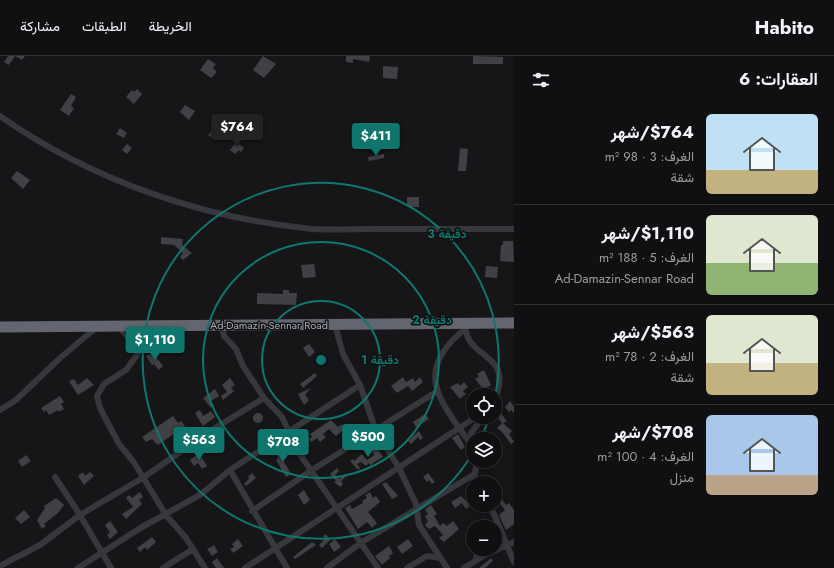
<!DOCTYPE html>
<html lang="ar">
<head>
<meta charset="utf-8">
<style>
	body { margin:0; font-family:Jost,Vazirmatn,sans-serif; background:#19191b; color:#f1f3f6; direction:rtl; height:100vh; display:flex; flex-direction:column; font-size:15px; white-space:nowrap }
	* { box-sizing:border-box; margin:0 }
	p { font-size:13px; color:#9c9d9f }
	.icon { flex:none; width:22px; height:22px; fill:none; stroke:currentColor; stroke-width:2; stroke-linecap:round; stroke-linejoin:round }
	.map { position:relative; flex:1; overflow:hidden; direction:ltr }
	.drawer { display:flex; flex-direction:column; background:#101012; width:320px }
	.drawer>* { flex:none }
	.tools { position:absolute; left:466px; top:332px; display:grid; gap:8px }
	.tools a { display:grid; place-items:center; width:36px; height:36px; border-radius:50%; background:#101012; box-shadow:0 2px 10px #0003,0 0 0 1px #303032; font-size:20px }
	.price { position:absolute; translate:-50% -34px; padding:0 9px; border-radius:4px; background:#0f766e; color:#fff; font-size:13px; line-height:26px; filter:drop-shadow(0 1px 2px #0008) }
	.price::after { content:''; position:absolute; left:50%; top:24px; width:12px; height:9px; margin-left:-6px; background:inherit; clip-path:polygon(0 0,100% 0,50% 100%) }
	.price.selected { background:#222; color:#fff }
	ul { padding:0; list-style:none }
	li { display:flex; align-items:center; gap:12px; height:100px; padding:0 16px }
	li+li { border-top:1px solid #303032 }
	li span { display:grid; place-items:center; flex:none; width:112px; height:80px; border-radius:6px; color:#555 }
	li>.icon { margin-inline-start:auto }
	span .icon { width:48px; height:48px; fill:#fffc; stroke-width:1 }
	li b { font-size:17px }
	h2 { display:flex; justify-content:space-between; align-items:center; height:48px; padding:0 16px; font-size:17px }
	header { display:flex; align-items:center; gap:24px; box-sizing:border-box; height:56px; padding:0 20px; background:#101012; border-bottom:1px solid #303032 }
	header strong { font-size:19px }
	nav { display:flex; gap:22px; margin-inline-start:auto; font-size:14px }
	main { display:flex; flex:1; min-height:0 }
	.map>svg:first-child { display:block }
	.building { fill:#404145 }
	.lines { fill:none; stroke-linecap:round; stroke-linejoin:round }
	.lane { stroke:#37383d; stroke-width:3 }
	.street { stroke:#37383d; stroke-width:6 }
	.highway { stroke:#63666e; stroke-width:11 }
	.ring { fill:none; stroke:#0f766e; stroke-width:2 }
	.labels { text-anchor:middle; stroke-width:3; stroke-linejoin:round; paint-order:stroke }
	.street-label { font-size:11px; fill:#a8adb8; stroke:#111113 }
	.centre { fill:#0f766e; stroke:#111113; stroke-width:2 }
	.ring-label { font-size:12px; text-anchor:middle; font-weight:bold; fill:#0f766e; stroke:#111113; stroke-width:3; stroke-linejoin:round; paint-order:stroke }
</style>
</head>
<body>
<header>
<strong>Habito</strong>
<nav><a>الخريطة</a><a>الطبقات</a><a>مشاركة</a></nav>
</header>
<main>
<section class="drawer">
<h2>العقارات: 6<svg class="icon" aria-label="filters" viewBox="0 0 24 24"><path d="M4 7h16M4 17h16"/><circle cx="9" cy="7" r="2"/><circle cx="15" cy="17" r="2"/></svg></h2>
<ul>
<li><span style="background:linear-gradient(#bfe0f5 70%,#c2b280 0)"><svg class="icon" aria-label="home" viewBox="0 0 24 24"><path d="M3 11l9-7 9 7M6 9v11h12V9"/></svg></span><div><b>$764/شهر</b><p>الغرف: 3 · 98 m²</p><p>شقة</p></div></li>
<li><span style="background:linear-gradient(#dfe7d0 60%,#8fb573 0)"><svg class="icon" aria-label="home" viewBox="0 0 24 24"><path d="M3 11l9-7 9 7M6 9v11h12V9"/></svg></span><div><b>$1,110/شهر</b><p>الغرف: 5 · 188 m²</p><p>Ad-Damazin-Sennar Road</p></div></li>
<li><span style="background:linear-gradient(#dfe7d0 60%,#c2b280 0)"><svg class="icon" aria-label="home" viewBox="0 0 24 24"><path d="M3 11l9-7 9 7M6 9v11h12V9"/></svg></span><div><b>$563/شهر</b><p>الغرف: 2 · 78 m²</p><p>شقة</p></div></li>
<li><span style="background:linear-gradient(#a9c7e8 75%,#b9a48a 0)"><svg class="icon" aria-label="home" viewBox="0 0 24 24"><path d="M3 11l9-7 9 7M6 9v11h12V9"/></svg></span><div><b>$708/شهر</b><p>الغرف: 4 · 100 m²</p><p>منزل</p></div></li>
</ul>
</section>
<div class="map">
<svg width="514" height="512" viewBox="0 0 514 512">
	<rect width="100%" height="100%" fill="#161618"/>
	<path class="building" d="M8 0H25L22 4 15 0 9 9 4 6Z
		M263 0 276 8 264 22 253 14Z
		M346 0H370L369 6 353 3V7L346 6Z
		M473 0 503 1V8H473Z
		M208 3 216 8 213 12 217 16 211 22 200 14Z
		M383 10 398 11 397 23 383 22Z
		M137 33 142 38 134 48 126 41 132 34 134 36Z
		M71 38 76 41 71 50 74 52 69 60 60 54Z
		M185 49 195 55 189 64 180 56Z
		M216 69 222 74 215 84 208 79Z
		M120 72 127 77 124 82 116 78Z
		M236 86 244 92 241 96 239 94 235 98 230 94Z
		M127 88 132 92 127 98 122 94Z
		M460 92 468 93 466 115H458Z
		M384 98V102L369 105 368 101Z
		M17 115 30 124 23 133 11 122Z
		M407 141H419V151H407Z
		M161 181 183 183 182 189 192 197 183 204 180 201 183 197 174 189 161 188Z
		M503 185H513L514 206 500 205 501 189H503Z
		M314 208 316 221 303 222 301 209Z
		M486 210 498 211 497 222 485 221Z
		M283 234H289V237H297L296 249 257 248V237L283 238Z
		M309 288 315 296 309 301 303 292Z
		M153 297 163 310 159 314 154 308 152 309 146 300Z
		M484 314 491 329 484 334 475 323 479 321 477 318Z
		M315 317 317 320 303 332 300 328Z
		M403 321 406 326 413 322 415 326 420 321 423 326 412 335 408 330 397 337 391 330Z
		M87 322 94 329 78 339 69 325 74 323 78 329Z
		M230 322 235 329 231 332 234 335 223 344 221 340 227 336 222 329Z
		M464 326 468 331 463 335 466 338 460 343 450 331 458 327 460 330Z
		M311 332 305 339 309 344 304 349 298 338Z
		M215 333 219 340 211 345 214 349 211 352 203 342Z
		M60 340 64 346 61 348 64 353 59 356 58 354 49 359 46 354 44 356 41 352Z
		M510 345 514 351V357L511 354 509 356 505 351Z
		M200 354 203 360 211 355 215 361 203 370 195 357Z
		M498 354 507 365 503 367 512 375 509 378 514 386 511 388 503 377 497 372 502 367 495 358Z
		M253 362a5 5 0 1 1 10 0a5 5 0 1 1-10 0Z
		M425 358 429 363 416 371 413 366Z
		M173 360 178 367 181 365 185 370 158 389 152 383 146 386 142 381Z
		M331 364 338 371 342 368 345 373 336 380 329 373 323 378 326 381 320 386 317 382 311 386 309 383 312 381 310 378Z
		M419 375 423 382 420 384 418 381 411 388 408 385Z
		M458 378 465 391 461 394 452 382Z
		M375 389 383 401 373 407 371 410 369 407 366 410 361 406 357 408 360 412 358 414 350 405 353 403 354 405 362 398 367 404 374 399 370 392Z
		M283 394 288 400 283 404 291 418 286 421 276 404 278 402 277 399Z
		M199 397 207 410 202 413 198 407 194 410 190 404Z
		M26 399 31 405 22 411 18 405Z
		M337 412 339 415 335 419 339 423 345 418 347 420 341 425 343 428 340 431 334 426 336 425 330 418Z
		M83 416 85 420 90 416 94 420 84 429 78 420Z
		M252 417 256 422 246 430 244 428 249 423 248 421Z
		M428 417 435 426 432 428 429 424 427 426 423 421Z
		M386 426 398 440 392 443 382 428Z
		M495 433 506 449 509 447 514 454V468L506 474 499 459 505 454 498 445 495 448Z
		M304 434 310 444 304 449 298 439Z
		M140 436 143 441 139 444 142 448 126 463 122 458 133 451 126 442 129 439 132 442Z
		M370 436 373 442 376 440 380 446 368 456 377 467 372 472 367 466 358 473 345 452 350 449 352 453 363 447 362 445 367 442 365 439Z
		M461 440 467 446 473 442V448L466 453 462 447 455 452 451 446Z
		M56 442 64 449 58 457 44 468 46 470 42 473 37 464 45 452 44 450Z
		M431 449 437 458 434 460 440 470 443 467 447 470 453 465 459 473 444 486 439 482 443 479 435 470 429 473 425 469 428 465 425 460 428 458 425 454Z
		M24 454 30 461 21 468 15 462Z
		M110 465 118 476 110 483 107 479 110 477 105 469Z
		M326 478 330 484 322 492 319 489 325 483 323 480Z
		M152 481 156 486 147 494 145 491 140 496 137 492Z
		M238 483 243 490 233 497 230 493 234 491 232 488Z
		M335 483 341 491 334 496 329 488Z
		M408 483 413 490 402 498 397 491Z
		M312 486 316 489 295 503 293 501Z
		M214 489 218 496 212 500 207 493Z
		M389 490 393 497 389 500 390 502 382 509 375 500Z
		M217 502 224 512H216L212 506Z
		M491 502 493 505 485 512H479Z"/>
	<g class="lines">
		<path class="lane" d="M119 273 139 296C161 294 170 290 183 272"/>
		<path class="street" d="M0 60C91 124 201 162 312 173 333 174 354 173 375 173 421 173 468 173 514 173
			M222 269 224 280 236 293 243 310 264 342 282 361 299 397 378 512
			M335 269 343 298 360 329 376 375 399 412 416 448 419 469 447 512
			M465 269C467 306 514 294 495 344
			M465 273C411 316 441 346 472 390
			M139 296 126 314 104 328 97 340 100 352 119 388 133 405 166 459 186 482 205 512
			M0 354 16 344 60 302 97 271
			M472 389 471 377 483 361
			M230 414 287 512
			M55 421 80 459 111 512
			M473 428 477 405
			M488 449 494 458 514 506
			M252 455 312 414 436 336
			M476 501 484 493
			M0 510 40 489 80 459 144 421 215 372 264 342
			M78 512 142 471 200 439 230 414 360 329
			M163 512 193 493
			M245 512 476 361
			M327 512 362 486 473 419
			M407 512 427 500 440 502
			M464 512 485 499 514 486"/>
		<path class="highway" d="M0 271 514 267"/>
	</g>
	<g class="ring">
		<circle cx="321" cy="304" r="59"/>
		<circle cx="321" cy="304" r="118"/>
		<path d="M489 362A178 178 0 0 1 481 382M473 397A178 178 0 1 1 495 341"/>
	</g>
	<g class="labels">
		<g class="street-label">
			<text x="269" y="273">Ad-Damazin-Sennar Road</text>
		</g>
	</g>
	<circle cx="321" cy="304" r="6" class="centre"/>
	<g class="ring-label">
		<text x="447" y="182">3 دقيقة</text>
		<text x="432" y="268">2 دقيقة</text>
		<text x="380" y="308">1 دقيقة</text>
	</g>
</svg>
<div class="tools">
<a><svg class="icon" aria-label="locate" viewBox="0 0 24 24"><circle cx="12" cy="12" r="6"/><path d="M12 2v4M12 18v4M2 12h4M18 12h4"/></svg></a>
<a><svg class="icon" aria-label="layers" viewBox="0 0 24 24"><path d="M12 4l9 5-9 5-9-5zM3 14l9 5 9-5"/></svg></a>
<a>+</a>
<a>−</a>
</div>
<b class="price selected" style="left:237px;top:92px">$764</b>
<b class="price" style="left:376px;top:101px">$411</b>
<b class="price" style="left:155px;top:305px">$1,110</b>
<b class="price" style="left:368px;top:402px">$500</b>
<b class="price" style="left:199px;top:405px">$563</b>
<b class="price" style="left:283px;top:407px">$708</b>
</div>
</main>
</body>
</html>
